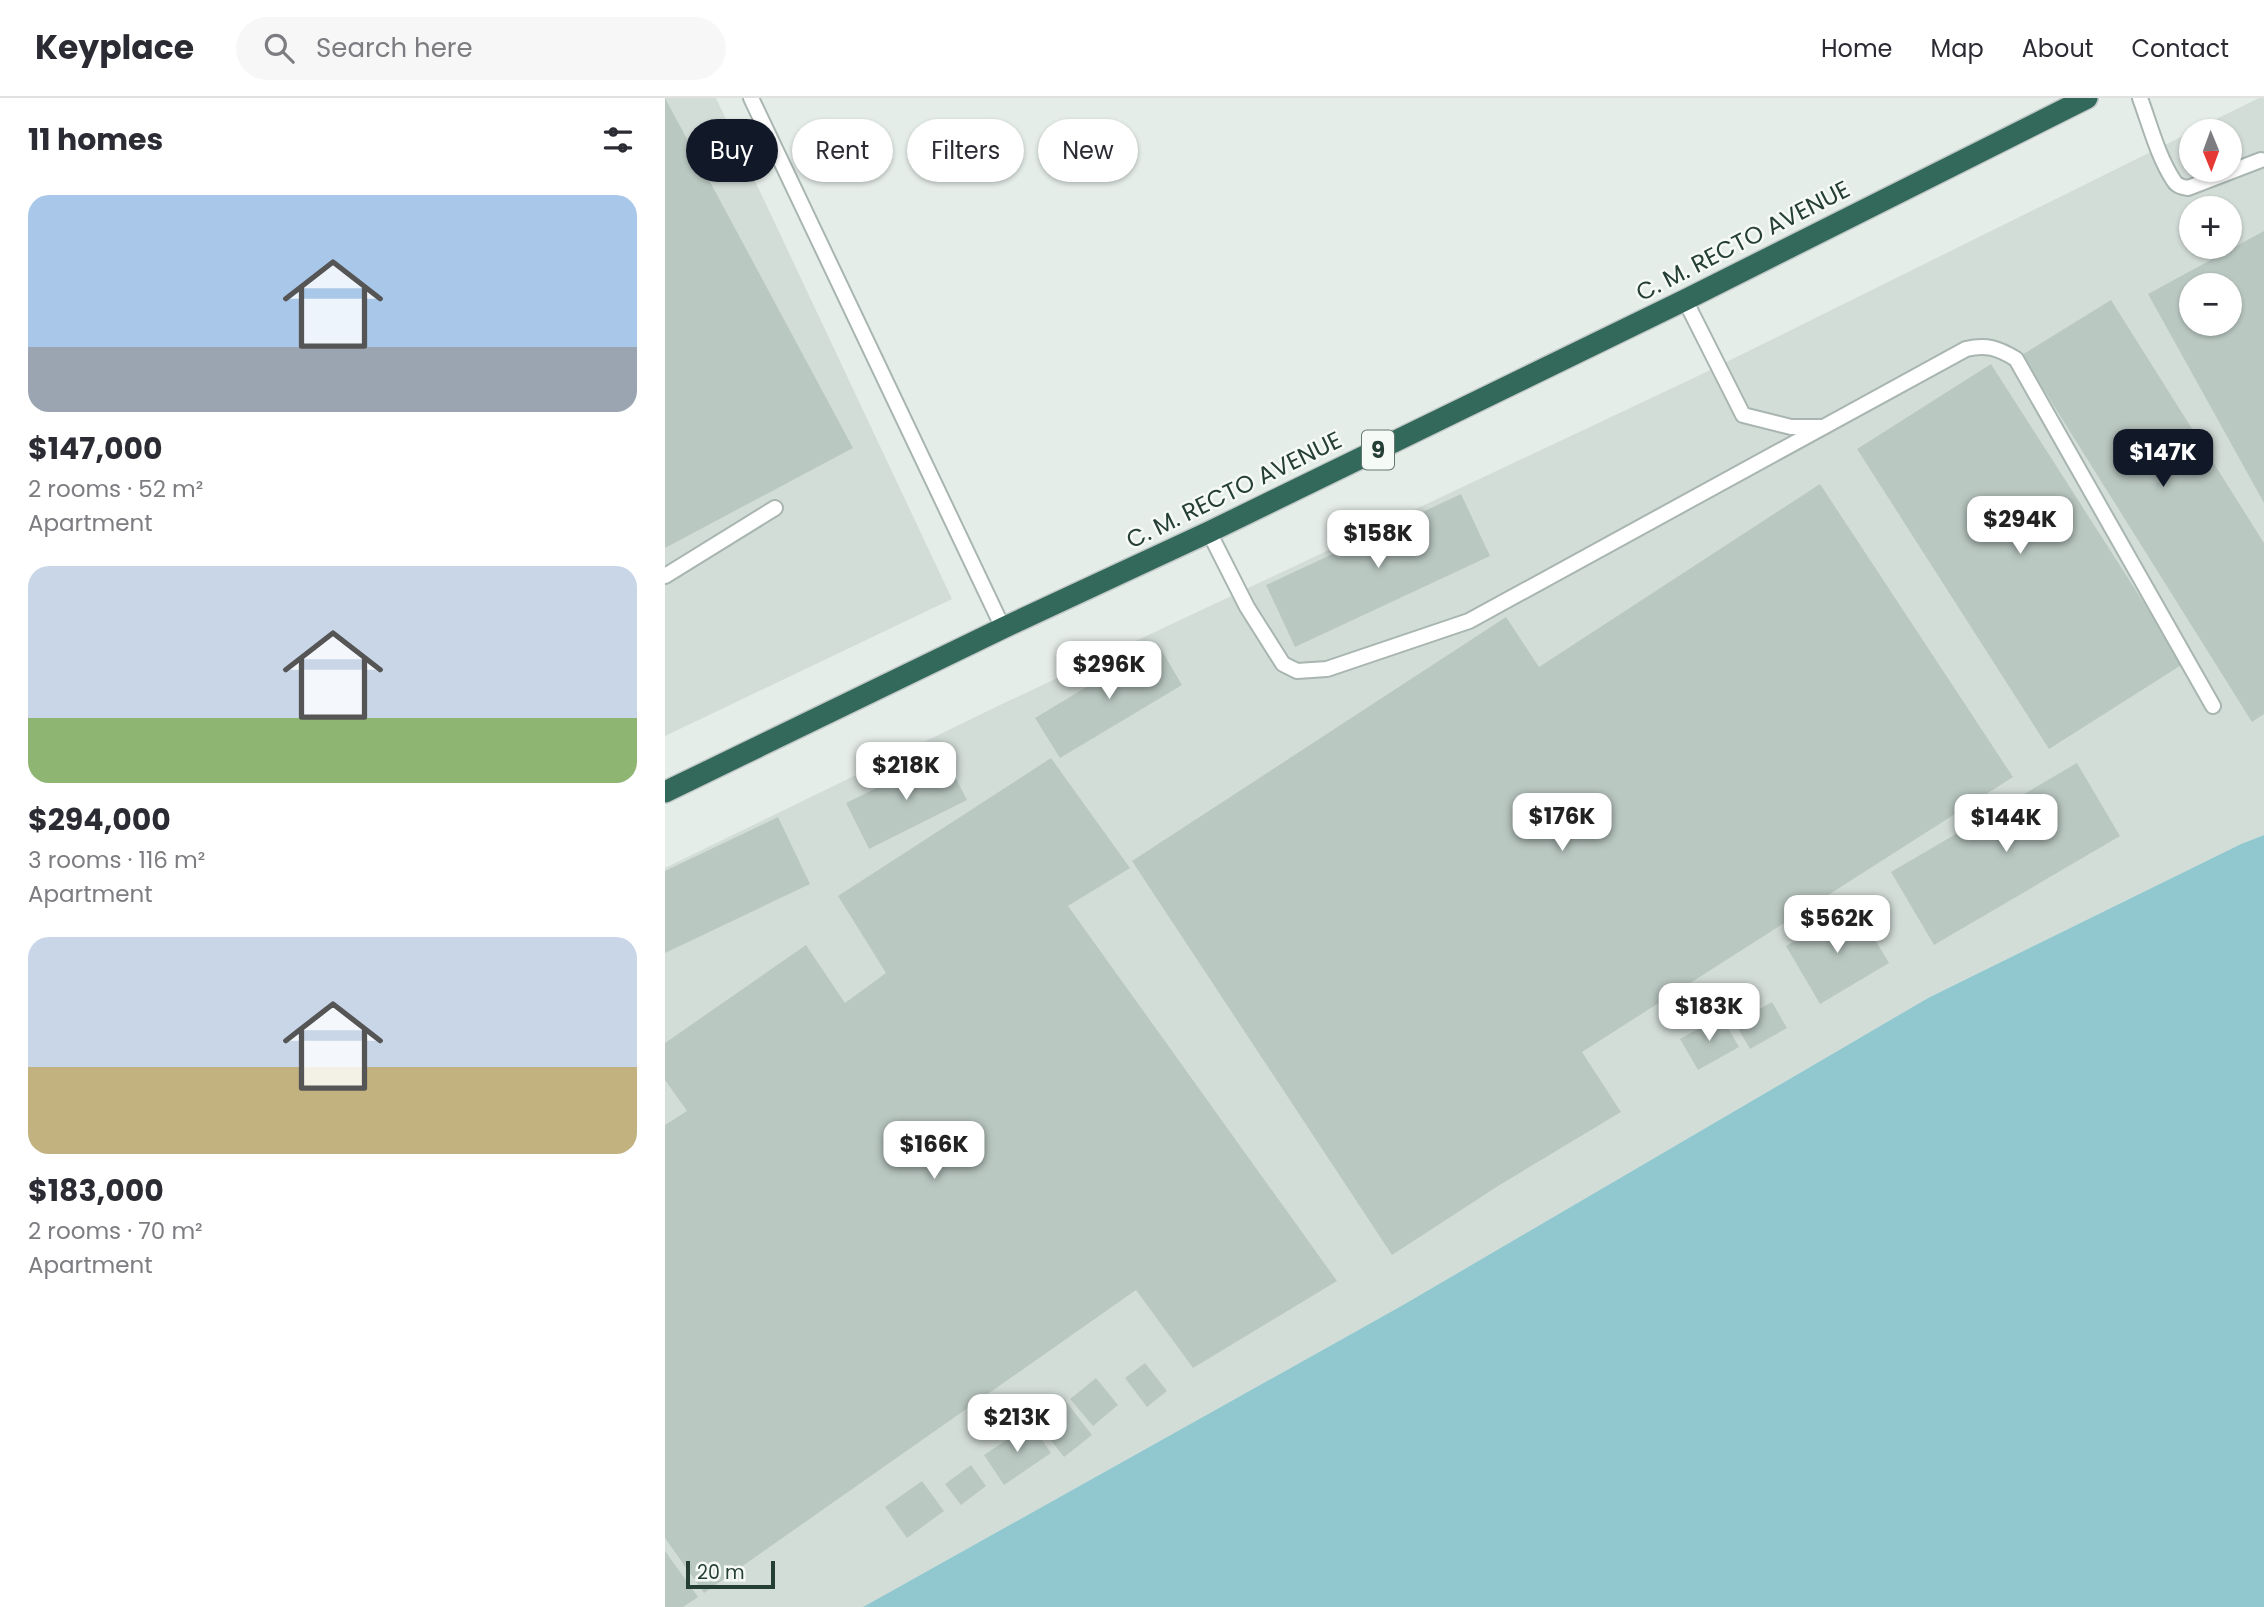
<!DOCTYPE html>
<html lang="en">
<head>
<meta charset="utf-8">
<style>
	body { margin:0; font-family:Poppins,sans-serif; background:#f7f7f7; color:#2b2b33; height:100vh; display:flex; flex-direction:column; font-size:26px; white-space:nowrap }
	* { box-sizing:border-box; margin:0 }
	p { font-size:23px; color:#7c7c81 }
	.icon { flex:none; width:38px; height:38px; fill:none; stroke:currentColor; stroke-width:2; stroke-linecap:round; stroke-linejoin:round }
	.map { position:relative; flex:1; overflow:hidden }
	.drawer { display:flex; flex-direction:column; background:#fff; width:665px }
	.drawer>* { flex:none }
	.hud { position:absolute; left:21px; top:21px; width:665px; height:63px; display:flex; gap:14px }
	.needle { width:46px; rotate:179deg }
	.fabs { position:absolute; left:1514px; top:21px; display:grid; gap:14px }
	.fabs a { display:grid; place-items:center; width:63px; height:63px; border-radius:50%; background:#fff; box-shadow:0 2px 5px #0004; font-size:35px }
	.scale { position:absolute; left:21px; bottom:18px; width:89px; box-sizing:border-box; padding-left:7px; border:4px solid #253e36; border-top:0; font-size:19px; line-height:24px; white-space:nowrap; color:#253e36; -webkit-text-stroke:5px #f6faf7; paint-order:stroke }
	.price { position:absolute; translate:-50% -60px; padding:0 16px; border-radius:14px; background:#fff; color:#222; font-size:23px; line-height:46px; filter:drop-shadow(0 2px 4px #0008) }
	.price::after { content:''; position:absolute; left:50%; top:42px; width:21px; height:16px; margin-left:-10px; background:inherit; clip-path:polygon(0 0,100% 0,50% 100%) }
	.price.on { background:#111827; color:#fff }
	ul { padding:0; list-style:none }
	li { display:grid; align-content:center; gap:14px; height:371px; padding:0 28px }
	li span { display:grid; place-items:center; height:217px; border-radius:21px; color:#555 }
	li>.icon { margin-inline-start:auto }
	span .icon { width:126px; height:126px; fill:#fffc; stroke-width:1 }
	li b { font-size:30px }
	h2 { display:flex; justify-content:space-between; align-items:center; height:84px; padding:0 28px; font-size:30px }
	.chip { padding:0 24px; border-radius:32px; background:#fff; box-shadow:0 2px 5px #0004; font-size:24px; line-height:63px }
	.chip.on { background:#111827; color:#fff }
	header { display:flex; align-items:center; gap:42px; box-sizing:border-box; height:98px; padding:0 35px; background:#fff; border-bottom:2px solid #e1e1e2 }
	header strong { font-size:33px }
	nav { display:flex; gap:38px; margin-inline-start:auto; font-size:24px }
	.search { width:490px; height:63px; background:#f7f7f7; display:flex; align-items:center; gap:18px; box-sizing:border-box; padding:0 24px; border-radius:38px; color:#7c7c81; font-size:26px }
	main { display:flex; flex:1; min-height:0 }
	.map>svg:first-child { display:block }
	.built { fill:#d3ddd8; fill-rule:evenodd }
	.water { fill:#91c8cf }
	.building { fill:#bac8c2; fill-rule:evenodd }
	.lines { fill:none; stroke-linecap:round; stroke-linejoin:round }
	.lane-casing { stroke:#a8b5b0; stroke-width:18 }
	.highway-casing { stroke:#c2c9c7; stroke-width:24 }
	.lane { stroke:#fff; stroke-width:14 }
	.highway { stroke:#32695b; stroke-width:21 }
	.labels { text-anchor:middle; stroke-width:5; stroke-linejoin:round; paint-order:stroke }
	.shield { fill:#f6faf7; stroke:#647670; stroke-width:2 }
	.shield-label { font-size:23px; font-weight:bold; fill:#253e36 }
	.street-label { font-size:24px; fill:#253e36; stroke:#f6faf7 }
</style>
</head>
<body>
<header>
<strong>Keyplace</strong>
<div class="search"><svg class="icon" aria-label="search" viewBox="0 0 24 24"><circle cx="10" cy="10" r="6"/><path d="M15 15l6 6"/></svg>Search here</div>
<nav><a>Home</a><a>Map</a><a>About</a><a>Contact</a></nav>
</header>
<main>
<section class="drawer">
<h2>11 homes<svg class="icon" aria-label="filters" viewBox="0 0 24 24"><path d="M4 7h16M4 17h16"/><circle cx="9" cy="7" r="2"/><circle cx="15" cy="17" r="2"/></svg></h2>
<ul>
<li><span style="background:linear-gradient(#a9c7e8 70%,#9aa5b1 0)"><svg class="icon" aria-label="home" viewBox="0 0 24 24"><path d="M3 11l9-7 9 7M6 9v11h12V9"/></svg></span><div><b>$147,000</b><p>2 rooms · 52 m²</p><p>Apartment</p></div></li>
<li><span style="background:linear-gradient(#c9d6e8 70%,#8fb573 0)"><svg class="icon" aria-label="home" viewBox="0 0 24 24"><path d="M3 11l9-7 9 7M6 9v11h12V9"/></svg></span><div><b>$294,000</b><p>3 rooms · 116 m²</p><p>Apartment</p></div></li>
<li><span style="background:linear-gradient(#c9d6e8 60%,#c2b280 0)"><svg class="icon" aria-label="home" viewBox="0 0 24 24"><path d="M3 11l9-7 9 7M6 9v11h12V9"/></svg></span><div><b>$183,000</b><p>2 rooms · 70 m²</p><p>Apartment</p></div></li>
</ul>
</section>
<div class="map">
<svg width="1599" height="1509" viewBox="0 0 1599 1509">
	<rect width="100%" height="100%" fill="#e5ede9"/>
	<path class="built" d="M0 0H51L287 501 0 638Z
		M1594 0H1599V737L1576 746 1263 900 738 1207 198 1509H0V770L337 606 1035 277 1526 34V72H1564V33H1527ZM1526 110H1564V149H1526ZM1526 187H1564V226H1526Z"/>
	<path class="water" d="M1599 737V1509H198L738 1207 1263 900 1576 746Z"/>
	<path class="building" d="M0 0 188 350 0 450Z
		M1599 133V405L1483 196ZM1526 187H1564V226H1526Z
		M1446 202 1599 445V616L1587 624 1357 257Z
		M1326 266 1518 566 1384 651 1192 351Z
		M1155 386 1348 679 917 954 956 1014 833 1088 727 1157 467 763 841 519 874 569Z
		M796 396 825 458 630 549 601 487Z
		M493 546 517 587 395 660 370 620Z
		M279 657 302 702 204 751 181 705Z
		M386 660 465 770 403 808 672 1183 528 1270 471 1192 39 1495 0 1440V1027L22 1013 0 982V945L141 847 180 905 221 875 173 798Z
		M1412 665 1455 738 1269 847 1226 774Z
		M113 719 145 786 0 855V773Z
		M1190 808 1224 865 1155 906 1121 848Z
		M1107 904 1122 930 1085 951 1070 925Z
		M1056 918 1074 949 1033 972 1015 941Z
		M480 1265 502 1293 482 1309 460 1280Z
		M431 1280 453 1307 428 1328 405 1301Z
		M399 1301 427 1337 399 1359 370 1322Z
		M366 1326 386 1355 339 1387 319 1357Z
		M306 1367 321 1388 296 1407 280 1386Z
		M257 1383 279 1413 242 1440 220 1409Z
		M0 1453 33 1499 18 1509H0Z"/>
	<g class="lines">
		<g class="lane-casing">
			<path id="lane" d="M86 0 338 530
				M1475 0C1485 27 1493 59 1509 83 1512 88 1517 89 1523 90L1596 62
				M1020 202 1078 317 1126 329H1156
				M544 434 582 509 618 566 632 573 662 571 804 523 1301 251C1321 246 1333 250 1351 261L1548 608
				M0 478 110 410"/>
		</g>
		<g class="highway-casing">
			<path id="highway" d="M0 694 338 530 544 434 1020 202 1422 0"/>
		</g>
		<use href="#lane" class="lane"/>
		<use href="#highway" class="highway"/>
	</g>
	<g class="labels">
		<rect class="shield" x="697" y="332.5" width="32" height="39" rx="5"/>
		<g class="shield-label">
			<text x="713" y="360">9</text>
		</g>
		<g class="street-label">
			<text transform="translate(1078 143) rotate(-27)" y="8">C. M. RECTO AVENUE</text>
			<text transform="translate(569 392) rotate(-26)" y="8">C. M. RECTO AVENUE</text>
		</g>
	</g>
</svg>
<div class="fabs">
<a><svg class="needle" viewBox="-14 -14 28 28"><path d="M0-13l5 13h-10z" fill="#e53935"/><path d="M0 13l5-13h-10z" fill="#7c7c81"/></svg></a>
<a>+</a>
<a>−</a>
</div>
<div class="scale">20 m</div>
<b class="price on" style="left:1498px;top:391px">$147K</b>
<b class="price" style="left:1355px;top:458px">$294K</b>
<b class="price" style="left:713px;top:472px">$158K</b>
<b class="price" style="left:444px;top:603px">$296K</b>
<b class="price" style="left:241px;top:704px">$218K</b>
<b class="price" style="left:897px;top:755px">$176K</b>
<b class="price" style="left:1341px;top:756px">$144K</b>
<b class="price" style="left:1172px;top:857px">$562K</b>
<b class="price" style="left:1044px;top:945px">$183K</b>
<b class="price" style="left:269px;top:1083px">$166K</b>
<b class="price" style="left:352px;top:1356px">$213K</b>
<div class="hud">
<a class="chip on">Buy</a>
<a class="chip">Rent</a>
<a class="chip">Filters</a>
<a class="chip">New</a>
</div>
</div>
</main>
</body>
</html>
